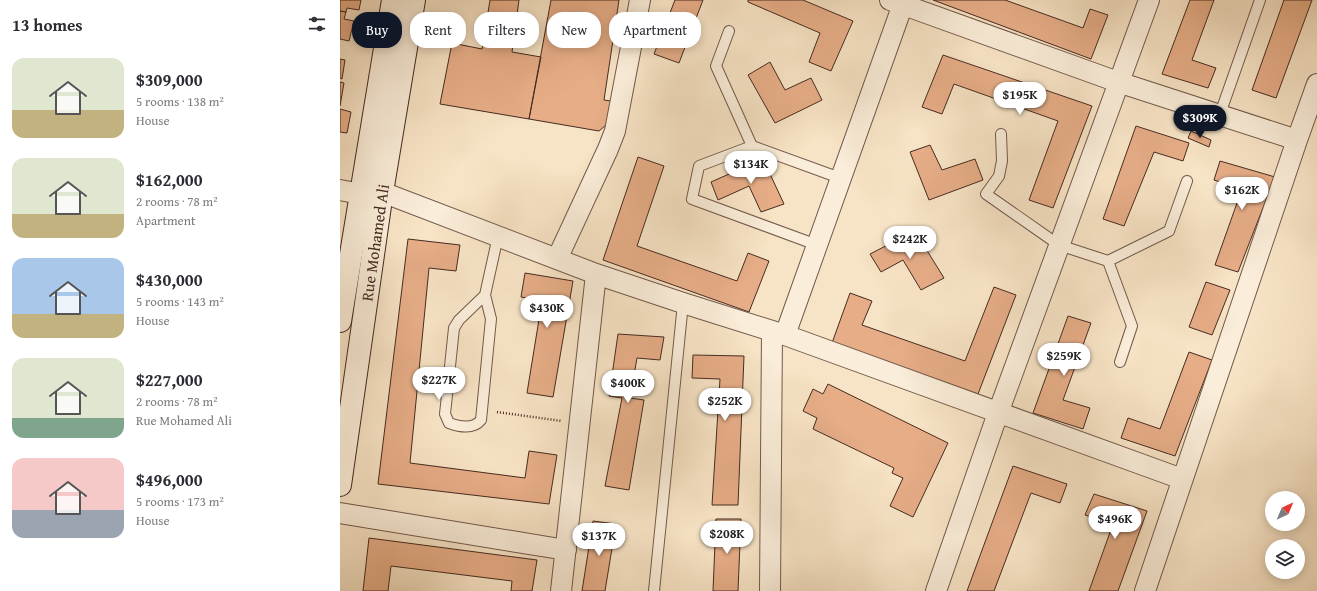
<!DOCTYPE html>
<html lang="en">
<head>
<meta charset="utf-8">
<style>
	body { margin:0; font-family:"Gentium Book Plus",serif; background:#f2f2f3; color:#2b2b33; height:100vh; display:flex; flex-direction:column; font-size:15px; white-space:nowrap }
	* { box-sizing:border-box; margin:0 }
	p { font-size:13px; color:#7c7c81 }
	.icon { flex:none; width:22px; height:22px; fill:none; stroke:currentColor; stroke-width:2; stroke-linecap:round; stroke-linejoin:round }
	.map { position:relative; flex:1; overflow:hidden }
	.side { display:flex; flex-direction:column; background:#fff; width:340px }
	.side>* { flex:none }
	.top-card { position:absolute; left:12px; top:12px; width:380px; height:36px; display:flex; gap:8px }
	.needle { width:26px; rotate:44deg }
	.tools { position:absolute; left:925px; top:491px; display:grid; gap:8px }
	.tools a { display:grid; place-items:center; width:40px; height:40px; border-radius:50%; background:#fff; box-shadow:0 2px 10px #0003; font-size:20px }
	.price { position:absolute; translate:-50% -34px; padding:0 9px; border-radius:14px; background:#fff; color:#222; font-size:13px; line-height:26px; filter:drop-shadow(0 1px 2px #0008) }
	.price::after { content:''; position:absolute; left:50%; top:24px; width:12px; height:9px; margin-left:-6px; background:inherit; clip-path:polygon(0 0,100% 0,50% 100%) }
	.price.on { background:#111827; color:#fff }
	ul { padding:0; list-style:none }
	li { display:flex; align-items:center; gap:12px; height:100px; padding:0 12px }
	li span { display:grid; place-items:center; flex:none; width:112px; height:80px; border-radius:12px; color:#555 }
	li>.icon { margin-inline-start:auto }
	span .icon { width:48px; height:48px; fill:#fffc; stroke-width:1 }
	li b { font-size:17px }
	h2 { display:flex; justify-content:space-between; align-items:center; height:48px; padding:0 12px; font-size:17px }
	.pill { padding:0 14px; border-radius:16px; background:#fff; box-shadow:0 2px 10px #0003; font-size:14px; line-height:36px }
	.pill.on { background:#111827; color:#fff }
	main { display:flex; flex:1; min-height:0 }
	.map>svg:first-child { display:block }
	.building { fill:#e6ad87; stroke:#462b21 }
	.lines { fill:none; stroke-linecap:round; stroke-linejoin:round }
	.lane-casing { stroke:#72594a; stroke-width:12 }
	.street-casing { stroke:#72594a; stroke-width:22 }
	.secondary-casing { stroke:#462b21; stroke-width:24 }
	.path { stroke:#462b21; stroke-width:2.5; stroke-dasharray:1 2; stroke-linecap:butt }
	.lane { stroke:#faedd9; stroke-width:10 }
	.street { stroke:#faedd9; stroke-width:20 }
	.secondary { stroke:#faedd9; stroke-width:22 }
	.labels { text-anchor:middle; stroke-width:3; stroke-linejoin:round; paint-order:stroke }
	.street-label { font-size:16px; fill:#462b21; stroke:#faedd9 }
</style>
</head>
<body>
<main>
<section class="side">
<h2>13 homes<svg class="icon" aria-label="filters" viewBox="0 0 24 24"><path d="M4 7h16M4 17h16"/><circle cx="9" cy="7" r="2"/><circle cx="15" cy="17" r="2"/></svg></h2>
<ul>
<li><span style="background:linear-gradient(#dfe7d0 65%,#c2b280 0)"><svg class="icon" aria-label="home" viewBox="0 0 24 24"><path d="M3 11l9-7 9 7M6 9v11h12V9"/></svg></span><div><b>$309,000</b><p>5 rooms · 138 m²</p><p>House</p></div></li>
<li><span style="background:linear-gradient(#dfe7d0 70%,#c2b280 0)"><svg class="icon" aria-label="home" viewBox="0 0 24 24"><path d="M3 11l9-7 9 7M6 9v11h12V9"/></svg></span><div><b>$162,000</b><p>2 rooms · 78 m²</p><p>Apartment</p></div></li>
<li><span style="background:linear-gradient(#a9c7e8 70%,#c2b280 0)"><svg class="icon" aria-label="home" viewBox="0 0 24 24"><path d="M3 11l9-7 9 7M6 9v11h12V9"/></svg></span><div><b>$430,000</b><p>5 rooms · 143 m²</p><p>House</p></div></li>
<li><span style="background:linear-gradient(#dfe7d0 75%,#7fa58c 0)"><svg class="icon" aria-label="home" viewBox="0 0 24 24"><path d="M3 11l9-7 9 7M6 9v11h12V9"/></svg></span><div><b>$227,000</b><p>2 rooms · 78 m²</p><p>Rue Mohamed Ali</p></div></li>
<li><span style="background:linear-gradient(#f6c9c9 65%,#9aa5b1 0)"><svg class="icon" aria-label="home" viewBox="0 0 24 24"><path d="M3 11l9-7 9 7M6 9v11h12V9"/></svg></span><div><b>$496,000</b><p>5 rooms · 173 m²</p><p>House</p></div></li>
</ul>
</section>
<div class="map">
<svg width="977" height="591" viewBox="0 0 977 591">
	<rect width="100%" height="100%" fill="#f7e3c5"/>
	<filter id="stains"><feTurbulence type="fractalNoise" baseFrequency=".005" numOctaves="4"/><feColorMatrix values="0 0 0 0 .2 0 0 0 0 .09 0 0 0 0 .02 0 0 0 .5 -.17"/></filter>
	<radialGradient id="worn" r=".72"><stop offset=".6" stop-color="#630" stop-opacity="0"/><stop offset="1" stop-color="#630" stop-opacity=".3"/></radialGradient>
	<path class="building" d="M0 0H21L19 10 7 8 6 12 0 11Z
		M150 0H179L172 52 201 57 189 119 100 104 112 43 142 49Z
		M211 0H279L264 100 271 101 266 125 259 131 189 119Z
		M335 0H363L339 63 314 54Z
		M408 0H463L513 21 491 71 469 62 480 33 408 2Z
		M593 0H665L743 28 750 9 768 15 751 59Z
		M850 0H874L852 60 876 68 868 88 822 74Z
		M944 0H972L936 98 912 90Z
		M0 11 6 12 4 19 14 21 9 41 0 39Z
		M603 55 752 106 713 208 689 200 718 121 614 84 602 114 582 107Z
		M0 59 5 60 2 79 0 78Z
		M430 62 445 90 471 78 482 100 435 123 408 75Z
		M0 82 4 83 0 106Z
		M0 109 11 112 7 133 0 132Z
		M796 126 849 143 843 161 814 152 784 226 763 219Z
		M851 131 871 140 869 147 848 138Z
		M590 145 602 170 635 159 643 180 589 200 570 152Z
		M298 157 324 166 297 246 397 281 408 253 429 261 409 312 263 260Z
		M423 159 444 204 421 212 409 186 378 200 371 182Z
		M880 161 935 177 898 272 875 265 902 189 874 180Z
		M575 231 604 278 581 290 563 260 541 272 530 254Z
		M68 239 120 245 116 271 89 268 70 463 185 478 189 451 217 455 209 504 38 484Z
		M185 273 233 281 213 397 187 393 202 301 181 297Z
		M866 282 890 290 872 335 849 327Z
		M654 287 676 295 638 394 492 343 510 293 532 301 522 325 625 361Z
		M728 316 751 323 723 400 750 408 743 429 693 413Z
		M278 334 324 337 320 360 297 358 290 398 304 400 289 490 265 486 282 398 269 396Z
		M849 352 872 360 835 456 781 438 788 418 820 429Z
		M353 355 404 356 398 505H372L380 379 352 378Z
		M488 384 608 443 573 517 550 506 563 478 552 473 554 468 473 429 477 418 463 411 473 389 483 394Z
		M673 466 727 484 720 503 691 493 654 591H627Z
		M754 494 807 511 778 591H749L773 524 745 515Z
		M376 519H401L398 591H373Z
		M253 521 276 524 265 591H242Z
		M29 538 197 560 192 591H171L172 581 51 566 48 591H23Z"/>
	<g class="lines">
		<g class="lane-casing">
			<path id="lane" d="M389 31 376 66 412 146 500 178
				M880 114 920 0
				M661 134 662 161 659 176 646 194 719 245 768 261
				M412 146 359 166 352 199 477 245
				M145 295 119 320 114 328 105 414 109 423C120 427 133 430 141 420L151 319 145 295 158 236
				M780 362 792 326 768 261 829 231 847 181
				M314 591 343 303"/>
		</g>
		<g class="street-casing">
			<path id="street" d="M550 0 778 82 957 140
				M0 190 21 194 42 192 256 274 343 303 445 335 842 479
				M217 259 268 149 275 131 300 0
				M445 335 563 4
				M0 513 226 550
				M221 591 256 274
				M430 591 432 331
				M596 591 658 413 809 0
				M805 591 957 140 977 84"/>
		</g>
		<g class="secondary-casing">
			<g id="secondary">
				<path d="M0 321 53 0"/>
				<path id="s1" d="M0 485 42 192 74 0"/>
			</g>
		</g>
		<path class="path" d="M157 412 222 421"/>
		<use href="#lane" class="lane"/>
		<use href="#street" class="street"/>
		<use href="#secondary" class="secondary"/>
	</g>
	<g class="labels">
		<g class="street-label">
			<text dy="6" stroke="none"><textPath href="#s1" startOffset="245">Rue Mohamed Ali</textPath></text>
		</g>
	</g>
	<rect width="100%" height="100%" filter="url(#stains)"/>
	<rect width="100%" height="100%" fill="url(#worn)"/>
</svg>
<div class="tools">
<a><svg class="needle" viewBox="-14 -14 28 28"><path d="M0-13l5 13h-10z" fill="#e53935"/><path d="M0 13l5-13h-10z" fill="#7c7c81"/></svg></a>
<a><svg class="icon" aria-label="layers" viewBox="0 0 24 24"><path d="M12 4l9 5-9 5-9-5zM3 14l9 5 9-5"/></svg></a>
</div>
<b class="price" style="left:680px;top:116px">$195K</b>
<b class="price on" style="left:860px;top:139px">$309K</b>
<b class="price" style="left:411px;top:185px">$134K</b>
<b class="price" style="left:902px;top:211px">$162K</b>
<b class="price" style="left:570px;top:260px">$242K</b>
<b class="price" style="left:207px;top:329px">$430K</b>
<b class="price" style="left:724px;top:377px">$259K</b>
<b class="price" style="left:99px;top:401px">$227K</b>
<b class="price" style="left:288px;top:404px">$400K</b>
<b class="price" style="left:385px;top:422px">$252K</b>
<b class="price" style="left:775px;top:540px">$496K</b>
<b class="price" style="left:387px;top:555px">$208K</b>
<b class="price" style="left:259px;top:557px">$137K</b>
<div class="top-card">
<a class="pill on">Buy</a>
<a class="pill">Rent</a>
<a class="pill">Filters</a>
<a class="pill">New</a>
<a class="pill">Apartment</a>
</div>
</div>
</main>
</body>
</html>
